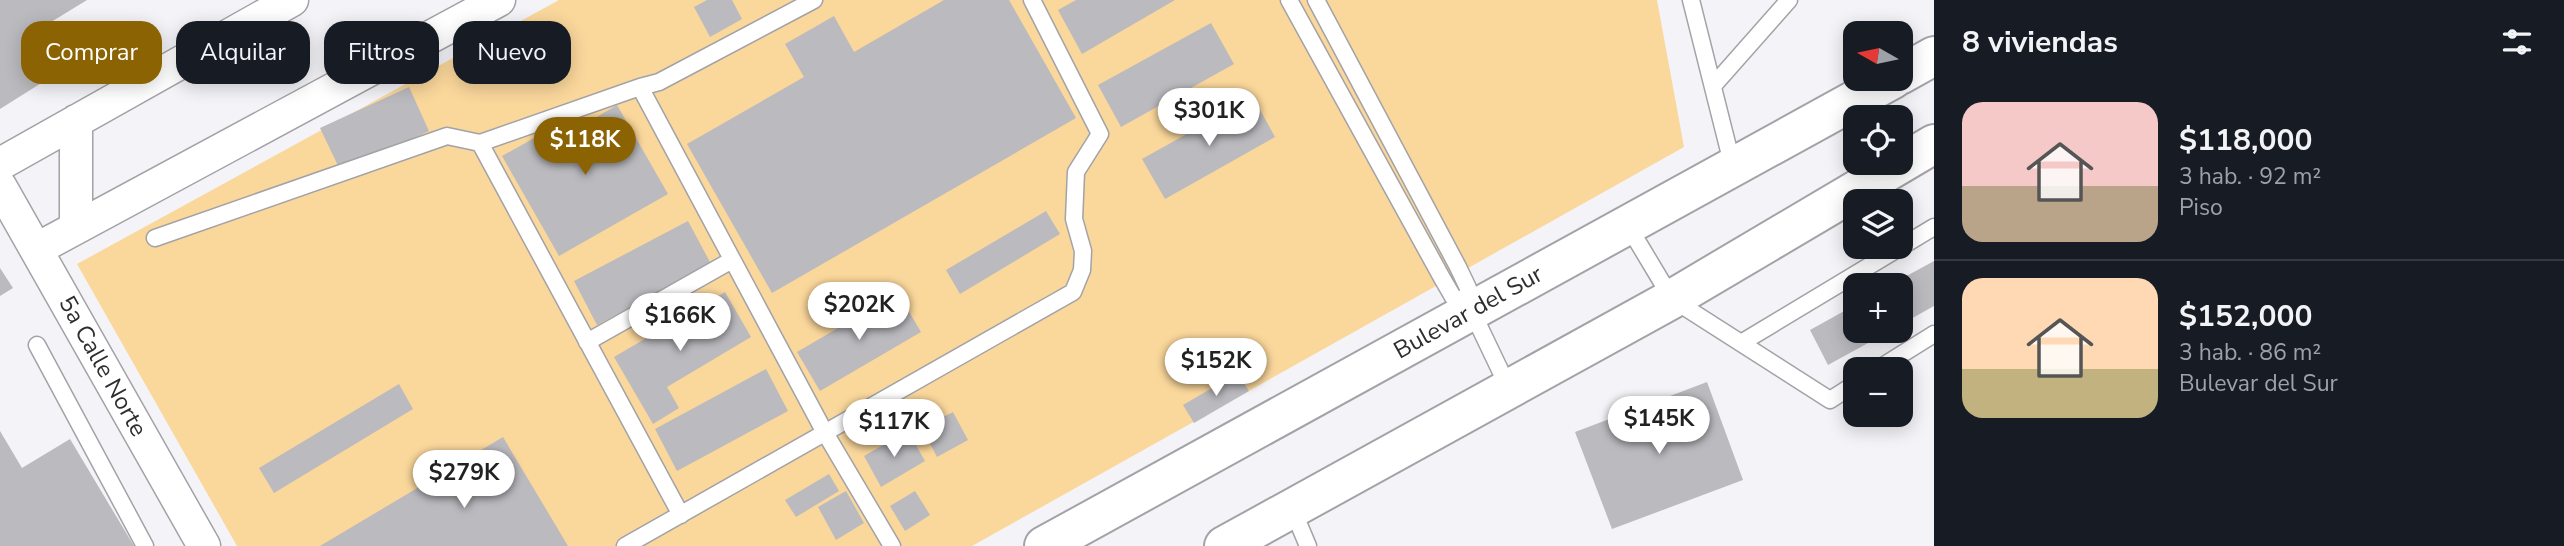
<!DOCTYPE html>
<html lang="es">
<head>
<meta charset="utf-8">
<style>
	body { margin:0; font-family:"Nunito Sans",sans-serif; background:#242831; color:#f1f3f6; height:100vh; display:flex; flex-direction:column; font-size:26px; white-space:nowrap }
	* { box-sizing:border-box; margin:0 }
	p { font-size:23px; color:#9ea1a6 }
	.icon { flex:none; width:38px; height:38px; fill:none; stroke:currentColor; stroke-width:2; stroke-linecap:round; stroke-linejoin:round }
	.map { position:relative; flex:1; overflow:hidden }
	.sheet { display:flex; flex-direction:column; background:#171b24; width:630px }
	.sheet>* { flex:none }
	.hud { position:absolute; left:21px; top:21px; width:665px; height:63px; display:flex; gap:14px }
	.needle { width:46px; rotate:279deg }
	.controls { position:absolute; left:1843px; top:21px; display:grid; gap:14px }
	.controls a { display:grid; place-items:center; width:70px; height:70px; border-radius:14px; background:#171b24; box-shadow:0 4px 18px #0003; font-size:35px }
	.price { position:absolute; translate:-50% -60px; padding:0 16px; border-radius:24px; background:#fff; color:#222; font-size:23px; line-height:46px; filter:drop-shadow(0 2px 4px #0008) }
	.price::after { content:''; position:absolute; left:50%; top:42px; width:21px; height:16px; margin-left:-10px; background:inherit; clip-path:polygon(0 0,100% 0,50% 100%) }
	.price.on { background:#8b6303; color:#fff }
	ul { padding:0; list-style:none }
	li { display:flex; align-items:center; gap:21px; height:175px; padding:0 28px }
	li+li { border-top:2px solid #363941 }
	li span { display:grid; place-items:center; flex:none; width:196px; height:140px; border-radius:21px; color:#555 }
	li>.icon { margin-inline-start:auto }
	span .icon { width:84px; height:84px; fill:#fffc; stroke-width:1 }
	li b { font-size:30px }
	h2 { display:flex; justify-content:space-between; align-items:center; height:84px; padding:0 28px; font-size:30px }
	.chip { padding:0 24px; border-radius:21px; background:#171b24; box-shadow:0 4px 18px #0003; font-size:24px; line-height:63px }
	.chip.on { background:#8b6303; color:#fff }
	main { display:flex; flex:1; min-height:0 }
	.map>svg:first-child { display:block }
	.green { fill:#fad79b }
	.building { fill:#bbbabf }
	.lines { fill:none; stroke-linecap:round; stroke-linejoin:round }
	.lane-casing { stroke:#a3a2a7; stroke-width:19 }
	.street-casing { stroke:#a3a2a7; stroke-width:35 }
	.highway-casing { stroke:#a3a2a7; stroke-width:42 }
	.lane { stroke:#fff; stroke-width:16 }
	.street { stroke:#fff; stroke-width:32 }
	.highway { stroke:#fff; stroke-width:38 }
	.labels { text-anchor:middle; stroke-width:7; stroke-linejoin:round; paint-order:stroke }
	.street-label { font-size:24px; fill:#2e2e30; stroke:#fff }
</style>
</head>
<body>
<main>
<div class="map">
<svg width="1934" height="546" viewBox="0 0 1934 546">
	<rect width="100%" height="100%" fill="#f4f3f8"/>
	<path class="green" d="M559 0H1657L1684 147 972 546H237L77 264Z"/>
	<path class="building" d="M0 0H87L38 30 62 70 0 109Z
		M707 0H732L742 19 710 37 694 7Z
		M944 0H1009L1076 118 772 293 687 144 804 77 785 44 834 16 854 52Z
		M1076 0H1175L1082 54 1058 10Z
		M1211 23 1234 64 1121 127 1098 85Z
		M409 87 429 131 341 172 320 128Z
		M1253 97 1275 137 1165 199 1142 159Z
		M617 105 668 194 559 256 502 156 579 113 585 124Z
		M1046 211 1060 234 960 294 946 270Z
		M688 221 711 264 597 325 574 281Z
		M1934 261V306L1900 325V285H1890Z
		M0 268 13 288 0 296Z
		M725 292 751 337 667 387 679 408 653 424 614 357Z
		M898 293 921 332 820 391 797 352Z
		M1855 305V331H1890L1828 365 1810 330Z
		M766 369 788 411 677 471 655 429Z
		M1238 373 1249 391 1194 423 1183 405Z
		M1707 382 1743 480 1612 529 1575 432Z
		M399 384 413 409 274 493 259 468Z
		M953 412 968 440 937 457 922 428Z
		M0 431 22 468 70 439 134 546H0Z
		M908 431 925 461 881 487 864 456Z
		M503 437 568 546H320Z
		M829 474 839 491 796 517 785 500Z
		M846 491 864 523 836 540 818 507Z
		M915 491 930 515 905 531 890 506Z"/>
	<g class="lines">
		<g class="lane-casing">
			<path id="lane" d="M814 0 659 82 640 87 824 431 892 546
				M1289 0 1442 278 1453 297 1468 303
				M1316 0 1458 267 1468 288V303L1510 391
				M1691 0 1733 167
				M1713 86 1789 0
				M480 143 640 87
				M1627 224 1672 299 1830 400 1855 384
				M155 238 447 136 480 143 681 515
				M587 342 732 260
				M1741 343 1934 227
				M37 345 145 546
				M1878 369 1934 334
				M1292 508 1308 546
				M625 546 1073 292 1082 270 1083 251 1074 219 1076 172 1100 134 1032 0"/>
		</g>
		<g class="street-casing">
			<path id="street" d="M0 164 292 0
				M0 186 204 546
				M76 228V121
				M37 249 499 0"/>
		</g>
		<g class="highway-casing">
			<path id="highway" d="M1900 75 1934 56
				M1044 546 1893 79
				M1224 546 1672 299 1934 144"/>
		</g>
		<use href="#lane" class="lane"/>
		<use href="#street" class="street"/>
		<use href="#highway" class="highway"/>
	</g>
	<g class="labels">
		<g class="street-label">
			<text transform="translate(1468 312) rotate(-29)" y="8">Bulevar del Sur</text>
			<text transform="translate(103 366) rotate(61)" y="8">5a Calle Norte</text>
		</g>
	</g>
</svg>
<div class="controls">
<a><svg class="needle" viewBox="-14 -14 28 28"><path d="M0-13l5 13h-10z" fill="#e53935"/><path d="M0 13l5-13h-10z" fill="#9ea1a6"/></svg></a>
<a><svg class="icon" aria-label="locate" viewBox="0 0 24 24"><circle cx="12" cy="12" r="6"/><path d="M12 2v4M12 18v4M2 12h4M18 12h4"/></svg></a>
<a><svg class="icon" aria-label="layers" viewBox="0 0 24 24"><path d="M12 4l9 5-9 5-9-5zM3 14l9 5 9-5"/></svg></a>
<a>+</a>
<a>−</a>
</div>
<b class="price" style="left:1209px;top:148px">$301K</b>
<b class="price on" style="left:585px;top:177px">$118K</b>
<b class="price" style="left:859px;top:342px">$202K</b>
<b class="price" style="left:680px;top:353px">$166K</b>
<b class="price" style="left:1216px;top:398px">$152K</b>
<b class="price" style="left:1659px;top:456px">$145K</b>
<b class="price" style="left:894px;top:459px">$117K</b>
<b class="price" style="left:464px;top:510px">$279K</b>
<div class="hud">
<a class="chip on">Comprar</a>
<a class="chip">Alquilar</a>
<a class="chip">Filtros</a>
<a class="chip">Nuevo</a>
</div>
</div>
<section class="sheet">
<h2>8 viviendas<svg class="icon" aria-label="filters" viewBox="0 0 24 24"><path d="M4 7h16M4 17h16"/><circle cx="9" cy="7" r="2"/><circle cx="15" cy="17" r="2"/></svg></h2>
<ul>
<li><span style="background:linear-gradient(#f6c9c9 60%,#b9a48a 0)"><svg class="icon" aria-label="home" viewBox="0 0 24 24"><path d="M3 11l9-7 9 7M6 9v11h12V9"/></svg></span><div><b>$118,000</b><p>3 hab. · 92 m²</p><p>Piso</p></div></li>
<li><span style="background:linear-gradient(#ffd9b3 65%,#c2b280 0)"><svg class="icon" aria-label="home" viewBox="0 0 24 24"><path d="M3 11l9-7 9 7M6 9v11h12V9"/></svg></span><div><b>$152,000</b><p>3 hab. · 86 m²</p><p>Bulevar del Sur</p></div></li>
</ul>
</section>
</main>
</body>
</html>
